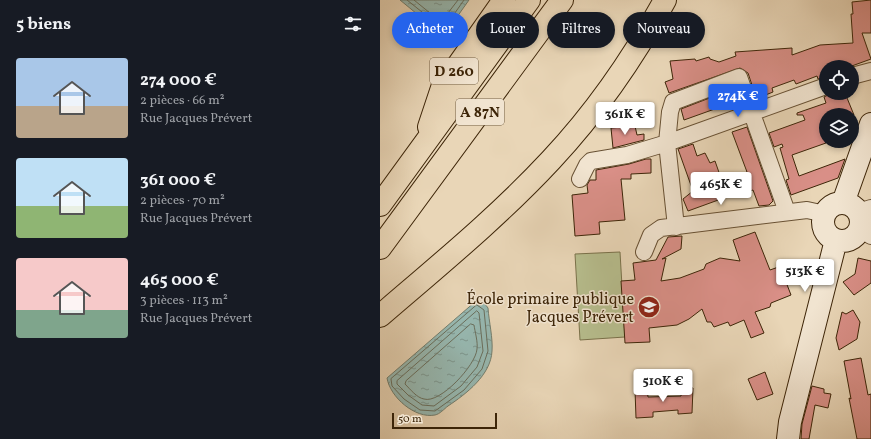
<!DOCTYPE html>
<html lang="fr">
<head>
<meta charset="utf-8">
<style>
	body { margin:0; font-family:Vollkorn,serif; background:#20242c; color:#f1f3f6; height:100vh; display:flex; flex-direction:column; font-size:15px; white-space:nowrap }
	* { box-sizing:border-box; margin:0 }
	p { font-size:13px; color:#9ea1a6 }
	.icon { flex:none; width:22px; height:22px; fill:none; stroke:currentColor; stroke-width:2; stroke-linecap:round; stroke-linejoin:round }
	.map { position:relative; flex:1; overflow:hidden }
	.panel { display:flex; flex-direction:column; background:#171b24; width:380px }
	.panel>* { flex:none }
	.top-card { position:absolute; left:12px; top:12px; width:380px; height:36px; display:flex; gap:8px }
	.buttons { position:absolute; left:439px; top:60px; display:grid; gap:8px }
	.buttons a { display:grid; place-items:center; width:40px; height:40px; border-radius:50%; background:#171b24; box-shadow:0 2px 6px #0003; font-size:20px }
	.scale { position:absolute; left:12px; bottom:10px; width:105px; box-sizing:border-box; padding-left:4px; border:2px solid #3d2508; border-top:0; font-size:11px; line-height:14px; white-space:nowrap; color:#3d2508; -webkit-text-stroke:3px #f1e4d0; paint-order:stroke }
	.price { position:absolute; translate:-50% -34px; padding:0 9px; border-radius:4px; background:#fff; color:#222; font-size:13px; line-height:26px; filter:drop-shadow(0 1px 2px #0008) }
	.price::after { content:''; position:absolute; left:50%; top:24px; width:12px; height:9px; margin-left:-6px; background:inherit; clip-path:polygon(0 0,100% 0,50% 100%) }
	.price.current { background:#2563eb; color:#fff }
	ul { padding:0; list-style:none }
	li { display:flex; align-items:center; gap:12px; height:100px; padding:0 16px }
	li span { display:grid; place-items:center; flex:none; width:112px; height:80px; border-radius:4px; color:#555 }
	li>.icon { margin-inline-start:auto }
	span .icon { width:48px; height:48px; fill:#fffc; stroke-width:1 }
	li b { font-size:17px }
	h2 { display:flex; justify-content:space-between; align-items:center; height:48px; padding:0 16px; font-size:17px }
	.chip { padding:0 14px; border-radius:18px; background:#171b24; box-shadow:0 2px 6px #0003; font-size:14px; line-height:36px }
	.chip.current { background:#2563eb; color:#fff }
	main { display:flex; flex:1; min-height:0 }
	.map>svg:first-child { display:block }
	.park { fill:#b7be8e; stroke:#7a724b }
	.water { fill:url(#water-ripples); stroke:#737e6e }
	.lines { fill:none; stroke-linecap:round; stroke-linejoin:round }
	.shore { stroke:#6a6f5d; stroke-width:1 }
	.building { fill:#d98f87; stroke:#3d2508 }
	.street-casing { stroke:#685134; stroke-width:18 }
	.secondary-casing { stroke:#3d2508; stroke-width:24 }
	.highway-casing { stroke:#3d2508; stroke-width:24 }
	.street { stroke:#f1e4d0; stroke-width:16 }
	.secondary { stroke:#f1e4d0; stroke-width:22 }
	.highway { stroke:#e9d6b7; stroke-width:22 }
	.labels { text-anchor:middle; stroke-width:3; stroke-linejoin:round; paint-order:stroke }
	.shield { fill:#f1e4d0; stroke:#735e44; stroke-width:1 }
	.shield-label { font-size:15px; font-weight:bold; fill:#3d2508 }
	.poi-label { font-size:16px; fill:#3d2508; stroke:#f1e4d0; text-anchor:end }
</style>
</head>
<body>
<main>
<section class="panel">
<h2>5 biens<svg class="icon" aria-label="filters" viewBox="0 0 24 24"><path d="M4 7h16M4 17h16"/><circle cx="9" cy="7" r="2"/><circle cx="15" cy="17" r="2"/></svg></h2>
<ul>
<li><span style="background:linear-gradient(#a9c7e8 60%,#b9a48a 0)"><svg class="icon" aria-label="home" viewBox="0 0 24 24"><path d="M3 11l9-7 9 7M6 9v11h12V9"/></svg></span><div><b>274 000 €</b><p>2 pièces · 66 m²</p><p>Rue Jacques Prévert</p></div></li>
<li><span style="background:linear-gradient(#bfe0f5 60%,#8fb573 0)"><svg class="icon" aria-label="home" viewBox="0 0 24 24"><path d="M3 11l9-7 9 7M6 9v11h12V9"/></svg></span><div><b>361 000 €</b><p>2 pièces · 70 m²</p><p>Rue Jacques Prévert</p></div></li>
<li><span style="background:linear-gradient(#f6c9c9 65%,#7fa58c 0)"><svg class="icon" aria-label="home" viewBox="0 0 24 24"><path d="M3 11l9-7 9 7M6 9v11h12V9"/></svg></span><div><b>465 000 €</b><p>3 pièces · 113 m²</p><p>Rue Jacques Prévert</p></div></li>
</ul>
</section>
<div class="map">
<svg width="491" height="439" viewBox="0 0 491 439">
	<defs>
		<pattern id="water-ripples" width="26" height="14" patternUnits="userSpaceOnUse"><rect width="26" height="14" fill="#97b9b2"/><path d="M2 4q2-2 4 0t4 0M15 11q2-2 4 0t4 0" fill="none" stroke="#7c968f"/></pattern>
	</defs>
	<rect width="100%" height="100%" fill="#e9d6b7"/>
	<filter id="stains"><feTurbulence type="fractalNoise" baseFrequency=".005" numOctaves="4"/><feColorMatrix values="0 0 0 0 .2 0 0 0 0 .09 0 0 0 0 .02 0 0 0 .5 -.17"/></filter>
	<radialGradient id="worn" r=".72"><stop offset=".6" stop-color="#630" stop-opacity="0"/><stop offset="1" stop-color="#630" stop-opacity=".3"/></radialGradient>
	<path class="park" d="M240 252 245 337 200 340 195 254Z"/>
	<path class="water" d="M20 0H89L67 31 59 32Z
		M96 301 105 304 108 308C109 322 113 338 112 351 111 375 86 394 68 406 64 409 60 414 55 415 35 419 10 397 7 378Z"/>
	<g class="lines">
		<path class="shore" d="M27 0 62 28 65 27 84 0
			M34 0 61 22 78 0
			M97 305 104 310 108 351 102 369 84 390 55 411 40 410 24 399 12 386 11 379Z
			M97 311 99 313 103 351 97 367 81 386 54 406 42 405 28 395 17 384V381Z
			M91 324 94 325C95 332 98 342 97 349 96 365 60 404 44 399 37 398 30 389 25 384L26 381Z"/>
	</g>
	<path class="building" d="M491 0V33H482L491 59 469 67H446V77L438 79 437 76 416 84 414 80 392 88 393 92 383 96 381 92 375 94 368 73 360 68 289 93 285 82 293 79 290 61 315 59 316 61 329 57 330 59 339 62 356 56 355 52 412 48V55L440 45 473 43 471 14H473L472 2Z
		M353 89 357 101 304 120 301 109Z
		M452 93H465L474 115H446V143L412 155 419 176 465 159 458 178 411 195 406 180 409 179 400 148 403 147 402 144 394 147 389 133 425 120 423 115H417V113L446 103 444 97Z
		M255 126 257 135 264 134V140L233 148 231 128Z
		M367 127 393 201 389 205 379 206 373 190 364 193 363 191 308 211 303 199 313 191 298 149 313 144 317 156 325 153 330 163 335 161 342 181 367 172 352 132Z
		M266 159H271V173L251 174V179H241L245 220 219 222 220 234 195 236 192 195 208 193 207 185 210 180H216V170L249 164Z
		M375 232 390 270 404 265 410 279 406 282 411 295 391 303 390 307 375 312 384 333 371 338 364 320 350 326 348 322 334 327 331 322H327L322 309 309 319 297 325 269 328 270 342 245 343 241 281 255 280 253 263 276 260 288 237 302 236 301 249 282 259 286 258 281 281 300 278 324 269 326 264 340 258 360 261 353 240Z
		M478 258 491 261V283L474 295 463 282 475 274Z
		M473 310 480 322 477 339 459 350 456 338 462 312 466 314Z
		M481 358 488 395 491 394V439H477L469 398 471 399 464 361Z
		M385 372 393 394 377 400 368 379Z
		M302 386 313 388 312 413 298 414V410L273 412V417L256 418 255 390 267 388 268 397 301 396Z
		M432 386 444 389V393L451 394 448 408 435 405 429 439H421L422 424Z"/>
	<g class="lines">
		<g class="street-casing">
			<path id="street" d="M472 76 491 71
				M200 179 207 165 211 161 247 155 287 143 290 112 293 102 359 77 407 212
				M478 212 491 208
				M296 227 287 143 446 86
				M480 229 491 236
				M264 252 271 235 281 228 427 210 445 214"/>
		</g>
		<g class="secondary-casing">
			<path id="secondary" d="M463 203 491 124
				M443 222a19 19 0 1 1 38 0a19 19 0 1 1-38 0Z
				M408 439 410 422 456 240"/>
		</g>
		<g class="highway-casing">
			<path id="highway" d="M49 127 62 88 124 0
				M0 205 149 0
				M0 248 182 0
				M0 316C58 266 118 217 171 160 215 113 254 57 285 0"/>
		</g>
		<use href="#street" class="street"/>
		<use href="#secondary" class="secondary"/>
		<use href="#highway" class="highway"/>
	</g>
	<defs>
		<g id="school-disc" transform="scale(1.15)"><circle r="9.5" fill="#8f2418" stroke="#f1e4d0"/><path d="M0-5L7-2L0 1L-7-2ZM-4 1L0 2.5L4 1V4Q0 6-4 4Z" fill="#fff"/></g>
	</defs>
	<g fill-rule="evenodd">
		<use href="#school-disc" x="269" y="307"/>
	</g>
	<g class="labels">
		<g class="shield">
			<rect x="50" y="58" width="48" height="26" rx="3"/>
			<rect x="76" y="99" width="48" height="26" rx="3"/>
		</g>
		<g class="shield-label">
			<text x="74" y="76">D 260</text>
			<text x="100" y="117">A 87N</text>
		</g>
		<g class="poi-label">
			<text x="254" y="304">École primaire publique<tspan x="254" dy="18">Jacques Prévert</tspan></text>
		</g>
	</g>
	<rect width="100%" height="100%" filter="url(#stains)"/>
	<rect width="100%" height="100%" fill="url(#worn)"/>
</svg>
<div class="buttons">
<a><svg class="icon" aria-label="locate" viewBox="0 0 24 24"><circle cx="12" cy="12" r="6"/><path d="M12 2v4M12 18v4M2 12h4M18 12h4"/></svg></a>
<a><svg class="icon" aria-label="layers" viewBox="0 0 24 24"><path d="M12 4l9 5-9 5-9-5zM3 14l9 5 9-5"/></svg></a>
</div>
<div class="scale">50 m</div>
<b class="price current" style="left:358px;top:118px">274K €</b>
<b class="price" style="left:245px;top:136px">361K €</b>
<b class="price" style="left:341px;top:206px">465K €</b>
<b class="price" style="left:425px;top:293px">513K €</b>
<b class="price" style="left:283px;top:403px">510K €</b>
<div class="top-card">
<a class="chip current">Acheter</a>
<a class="chip">Louer</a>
<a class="chip">Filtres</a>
<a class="chip">Nouveau</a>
</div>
</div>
</main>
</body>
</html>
